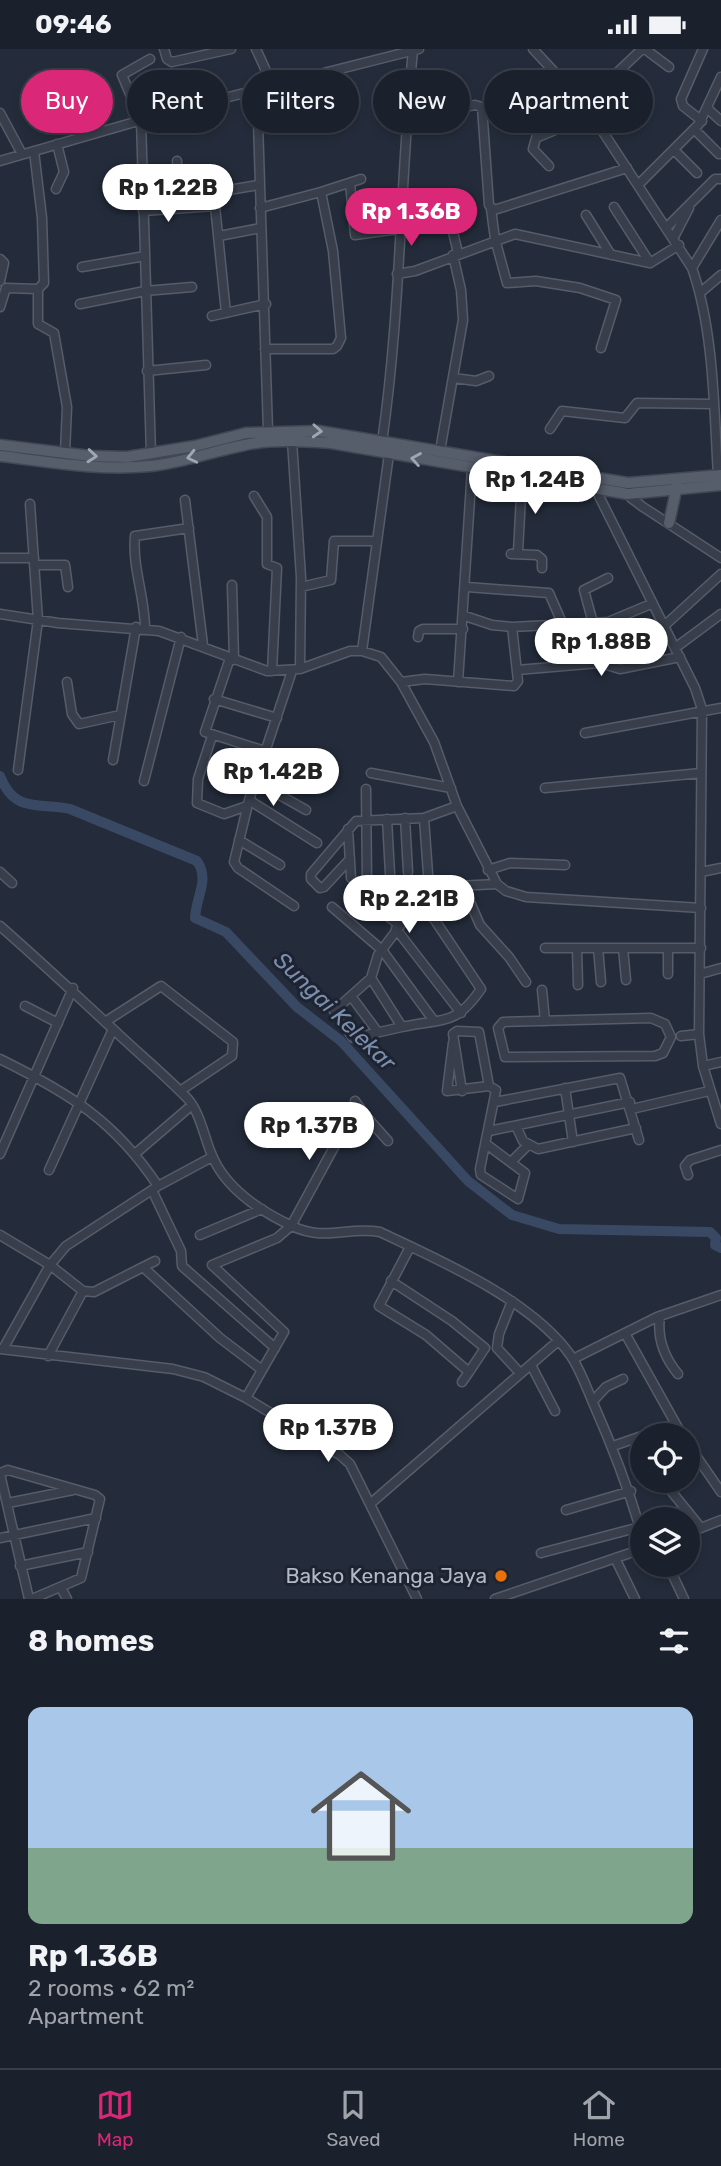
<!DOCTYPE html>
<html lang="en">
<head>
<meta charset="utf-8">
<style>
	body { margin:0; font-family:Rubik,sans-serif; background:#282e38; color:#f1f3f6; height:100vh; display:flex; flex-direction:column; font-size:26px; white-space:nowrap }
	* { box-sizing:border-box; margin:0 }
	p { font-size:23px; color:#a0a3a9 }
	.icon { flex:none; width:38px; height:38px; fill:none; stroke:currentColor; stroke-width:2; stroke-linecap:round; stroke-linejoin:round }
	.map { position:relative; height:1550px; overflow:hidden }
	.drawer { display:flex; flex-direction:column; background:#1b212c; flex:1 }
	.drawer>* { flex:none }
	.top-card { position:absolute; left:21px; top:21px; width:679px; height:63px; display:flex; gap:14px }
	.controls { position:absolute; left:630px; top:1374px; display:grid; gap:14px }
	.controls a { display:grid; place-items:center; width:70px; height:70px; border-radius:50%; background:#1b212c; box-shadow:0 4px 10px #0003,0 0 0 2px #393e48; font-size:35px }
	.price { position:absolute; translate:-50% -60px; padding:0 16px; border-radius:24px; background:#fff; color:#222; font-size:23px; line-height:46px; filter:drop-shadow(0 2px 4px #0008) }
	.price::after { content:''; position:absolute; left:50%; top:42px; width:21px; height:16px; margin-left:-10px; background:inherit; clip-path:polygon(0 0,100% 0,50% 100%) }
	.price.selected { background:#db2777; color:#fff }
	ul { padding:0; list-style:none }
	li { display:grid; align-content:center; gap:14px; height:371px; padding:0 28px }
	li+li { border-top:2px solid #393e48 }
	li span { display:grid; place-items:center; height:217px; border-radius:14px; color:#555 }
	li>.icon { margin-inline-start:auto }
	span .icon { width:126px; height:126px; fill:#fffc; stroke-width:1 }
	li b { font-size:30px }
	h2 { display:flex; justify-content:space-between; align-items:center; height:84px; padding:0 28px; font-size:30px }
	.pill { padding:0 24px; border-radius:32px; background:#1b212c; box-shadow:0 4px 10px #0003,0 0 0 2px #393e48; font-size:24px; line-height:63px }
	.pill.selected { background:#db2777; color:#fff }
	.status { display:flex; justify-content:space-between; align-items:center; height:49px; padding:0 35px; background:#1b212c; direction:ltr }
	.status svg { height:19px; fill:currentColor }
	.dock { display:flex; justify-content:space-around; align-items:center; height:98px; border-top:2px solid #393e48; background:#1b212c; font-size:19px; color:#a0a3a9 }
	.dock a { display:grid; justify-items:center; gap:4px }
	.dock .selected { color:#db2777 }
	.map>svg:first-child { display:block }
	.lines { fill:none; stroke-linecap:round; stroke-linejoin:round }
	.river { stroke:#3a4963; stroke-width:10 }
	.minor-casing { stroke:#565c69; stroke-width:11 }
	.major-casing { stroke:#414754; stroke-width:13 }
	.minor { stroke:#383e4b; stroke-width:8 }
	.major { stroke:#565d6b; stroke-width:10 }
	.oneway { stroke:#a0a7b4 }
	.food-dot { fill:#e8710a; stroke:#1d2330; stroke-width:2.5 }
	.labels { text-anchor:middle; stroke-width:6; stroke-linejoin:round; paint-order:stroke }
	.poi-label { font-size:21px; fill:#b3b9c6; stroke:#1d2330; text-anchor:end }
	.water-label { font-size:23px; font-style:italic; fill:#7c8ead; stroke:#1d2330 }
</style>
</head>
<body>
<div class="status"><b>09:46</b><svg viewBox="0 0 49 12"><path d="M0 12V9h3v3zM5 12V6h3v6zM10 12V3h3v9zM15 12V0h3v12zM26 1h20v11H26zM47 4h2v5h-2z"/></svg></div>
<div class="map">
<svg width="721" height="1550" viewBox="0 0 721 1550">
	<rect width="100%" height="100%" fill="#242c3b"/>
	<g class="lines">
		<path class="river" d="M0 727C15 766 41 753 70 760L197 812C210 831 196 847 195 869L226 883 297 958 341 992 468 1132 512 1166 559 1180 710 1183 716 1189 715 1196 721 1199"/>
		<g class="minor-casing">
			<path id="minor" d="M164 0 167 10 172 13 231 0
				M256 0 274 39
				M533 0 586 57 692 219C714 281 714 361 718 427
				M645 0 669 18
				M150 10 122 26 141 71 151 405
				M257 43 268 382
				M584 55 642 0
				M708 60 721 72
				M0 64 22 105
				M406 71 475 56 482 58 489 156 494 161 627 119
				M702 72 683 57 681 50 703 0
				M695 81 719 105
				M674 101 697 124
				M34 102 42 169 44 234 38 240V275L54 284 67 358 65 404
				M0 112 173 62 419 0
				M549 117 533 100 536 89 591 66
				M350 134 355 186 398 180
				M638 136 699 75 721 28
				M143 137 173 136 178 131 177 112
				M56 140 64 123 57 95
				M321 143 361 130
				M211 144 258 136
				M614 158 650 214
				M260 159 321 143 333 202 341 289 337 297 333 300H265
				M491 160 495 190 507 234 536 232 580 239 616 251 601 299
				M143 162 215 157 226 264
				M586 166 611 206
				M667 178 715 130H721
				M219 187 261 179
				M674 188 689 159
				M458 204 451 175 462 171
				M0 210 4 214 0 232
				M82 218 145 207
				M692 219 721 171
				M397 225 415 222 515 185 650 214 679 196
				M701 243 721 226
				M80 255 145 242 192 238
				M0 258 6 239 38 240
				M212 267 266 255
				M147 322 206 316
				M454 329 476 332 489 327
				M550 380 562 362 625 369 637 354 714 355
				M292 392 301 528 300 620
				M382 393C401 263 400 132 413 1
				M440 402 463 271 461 241 453 206
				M594 437 695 639 702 660 699 985 703 1017 721 1075
				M628 441 631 449 643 458 721 509
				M254 447 267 468V515L277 519 272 622
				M185 451 203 596
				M518 503 522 428
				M511 505 537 506 542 510V519
				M0 509H34
				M34 516H65L68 538
				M232 536 234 611
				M301 538 331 531 334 492H377
				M467 538 549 544 563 576
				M0 565 58 574 159 582 267 622 300 620 350 602H362L381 608 401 633 434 693 457 757 497 835 506 842 526 848 701 859
				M465 567 492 576 512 578 608 573 651 555
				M593 574 584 541 608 529
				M663 578 721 525
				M145 580C145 548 132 518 135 487L189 479
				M418 588 419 582 423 580H463
				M675 599 721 565
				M362 602 389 405
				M230 609 205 683 265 702
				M517 621 600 614 620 620 680 608
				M292 622 249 751 234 813 238 819 294 857
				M67 633 72 665 79 675 120 666
				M401 633 425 630 514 637 518 632 512 578
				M458 633 472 419
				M214 650 277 669
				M585 684 721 659
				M212 687 198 730 197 754 224 765 247 757
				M113 711 136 578
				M18 721 38 571 30 455
				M371 724 451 739
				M144 732 181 588
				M255 732 306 761
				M545 739 701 724
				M366 740 367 832
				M249 751 317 794
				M405 769 408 823
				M424 769 428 825
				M387 770 390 825
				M348 780 351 829
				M239 791 280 816
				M350 810 324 838 320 839 311 830V825L356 772 424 769 457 757
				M488 821 510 814 565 816
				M0 823 12 834
				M701 823 721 819
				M463 837 480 876 509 908 526 933
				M358 844 399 876
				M332 858 382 901 434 972
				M0 877C39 911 76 946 114 981 138 1004 165 1026 188 1050 200 1064 204 1087 211 1104 224 1138 260 1162 292 1177 325 1193 348 1177 380 1183 441 1212 532 1251 571 1307 581 1322 587 1340 594 1356 613 1399 629 1441 642 1486
				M396 880 461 964
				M545 899H701
				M577 899 578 936
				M598 899 601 933
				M623 899 626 931
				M668 899V925
				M700 925 721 919
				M371 929 402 978C442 969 455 978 481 940L420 849 405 838
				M542 941 545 972
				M351 947 377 982
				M25 957 58 974
				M651 969 665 975 671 988 663 1004 655 1007 505 1008 498 979 503 973Z
				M105 973 161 937 233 993 232 1007 180 1042
				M402 978 353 989 334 962 371 929 378 906 427 841 437 838 497 835
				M681 987 699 985
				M453 994 447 1042 489 1037 496 1041 480 1120 481 1126 518 1150 525 1124 486 1095
				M0 1010C69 1044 115 1072 158 1137
				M703 1017 721 1013
				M565 1039 573 1093
				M462 1042 453 985 457 982 479 983 489 1037
				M495 1053 620 1029 639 1091
				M632 1060 709 1042
				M364 1065 388 1092
				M516 1077 523 1092 538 1100 636 1079
				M489 1082 630 1053
				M136 1104 192 1056
				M0 1105 73 939
				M511 1113 528 1096
				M49 1121 113 980
				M688 1126 685 1117 690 1111 721 1101
				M152 1141 181 1202 182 1217 275 1299
				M0 1186 50 1216 83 1242 48 1307
				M200 1186 262 1160
				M410 1198 379 1257 426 1286 469 1323 462 1333
				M143 1218 155 1212
				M391 1232 452 1272 485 1299 469 1323
				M83 1242 94 1243 143 1218 220 1289 262 1321
				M512 1252 499 1285 497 1299 520 1324
				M660 1267C657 1288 664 1308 678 1325
				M626 1286 682 1386
				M0 1300 173 1320 204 1328 246 1349 340 1406 350 1415 417 1550
				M3 1300 50 1216 66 1197 158 1137 212 1108
				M573 1310 657 1268 721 1246
				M531 1316 555 1362
				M246 1349 284 1283 212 1216 277 1189 291 1177 339 1089 364 1065 355 1052
				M593 1352 606 1338 623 1330
				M646 1386 674 1376
				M688 1395 721 1443
				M613 1397 642 1387
				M0 1424 8 1421 95 1446 100 1450 81 1529 32 1550
				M0 1425 29 1550
				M663 1432 701 1479
				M8 1454 73 1441
				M370 1455 558 1292
				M566 1461 631 1442
				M688 1484 721 1471
				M0 1489 96 1469
				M541 1504 640 1478
				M615 1509 635 1550
				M668 1516 684 1550
				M20 1517 88 1503
				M61 1539 67 1550
				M495 1550 642 1500"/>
		</g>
		<g class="major-casing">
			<path id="major" d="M0 396 90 407 127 408 195 397 246 384 319 382 628 434 721 426
				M0 407C50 413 100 422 150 417 182 414 213 402 245 396 273 390 302 392 331 394L628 445 721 436
				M669 474 677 437"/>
		</g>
		<use href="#minor" class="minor"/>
		<use href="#major" class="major"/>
	</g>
	<defs><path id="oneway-chevron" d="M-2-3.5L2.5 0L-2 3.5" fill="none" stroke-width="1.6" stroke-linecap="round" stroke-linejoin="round" transform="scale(1.75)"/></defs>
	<g class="oneway">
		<use href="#oneway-chevron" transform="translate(317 382) rotate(3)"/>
		<use href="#oneway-chevron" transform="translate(92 407) rotate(5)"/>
		<use href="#oneway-chevron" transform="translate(192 408) rotate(167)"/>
		<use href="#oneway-chevron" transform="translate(416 410) rotate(-170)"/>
	</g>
	<circle class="food-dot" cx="501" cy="1527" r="7"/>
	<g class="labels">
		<g class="poi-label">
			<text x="487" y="1534">Bakso Kenanga Jaya</text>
		</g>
		<g class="water-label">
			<text transform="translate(335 962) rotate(44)" y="8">Sungai Kelekar</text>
		</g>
	</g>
</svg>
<div class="controls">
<a><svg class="icon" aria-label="locate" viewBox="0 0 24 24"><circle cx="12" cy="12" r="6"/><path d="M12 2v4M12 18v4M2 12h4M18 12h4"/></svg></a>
<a><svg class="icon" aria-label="layers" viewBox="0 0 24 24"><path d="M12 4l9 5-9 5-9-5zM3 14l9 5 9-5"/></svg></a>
</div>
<b class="price" style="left:168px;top:175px">Rp 1.22B</b>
<b class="price selected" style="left:411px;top:199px">Rp 1.36B</b>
<b class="price" style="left:535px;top:467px">Rp 1.24B</b>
<b class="price" style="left:601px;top:629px">Rp 1.88B</b>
<b class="price" style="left:273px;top:759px">Rp 1.42B</b>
<b class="price" style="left:409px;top:886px">Rp 2.21B</b>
<b class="price" style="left:309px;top:1113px">Rp 1.37B</b>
<b class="price" style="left:328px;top:1415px">Rp 1.37B</b>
<div class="top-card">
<a class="pill selected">Buy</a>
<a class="pill">Rent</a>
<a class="pill">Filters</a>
<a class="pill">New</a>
<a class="pill">Apartment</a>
</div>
</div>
<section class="drawer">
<h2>8 homes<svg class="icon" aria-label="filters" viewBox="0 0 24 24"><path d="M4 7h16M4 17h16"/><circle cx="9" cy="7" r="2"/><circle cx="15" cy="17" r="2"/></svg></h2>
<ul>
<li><span style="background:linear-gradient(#a9c7e8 65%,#7fa58c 0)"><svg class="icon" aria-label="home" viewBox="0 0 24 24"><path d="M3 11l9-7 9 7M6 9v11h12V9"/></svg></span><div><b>Rp 1.36B</b><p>2 rooms · 62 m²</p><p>Apartment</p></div></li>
</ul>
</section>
<nav class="dock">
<a class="selected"><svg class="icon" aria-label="map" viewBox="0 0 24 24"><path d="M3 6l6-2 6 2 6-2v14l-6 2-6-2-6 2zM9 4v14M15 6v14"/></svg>Map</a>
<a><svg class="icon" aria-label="saved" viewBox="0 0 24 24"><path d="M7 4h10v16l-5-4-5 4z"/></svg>Saved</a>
<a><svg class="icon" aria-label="home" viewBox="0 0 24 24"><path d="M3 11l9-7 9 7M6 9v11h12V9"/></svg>Home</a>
</nav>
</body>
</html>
